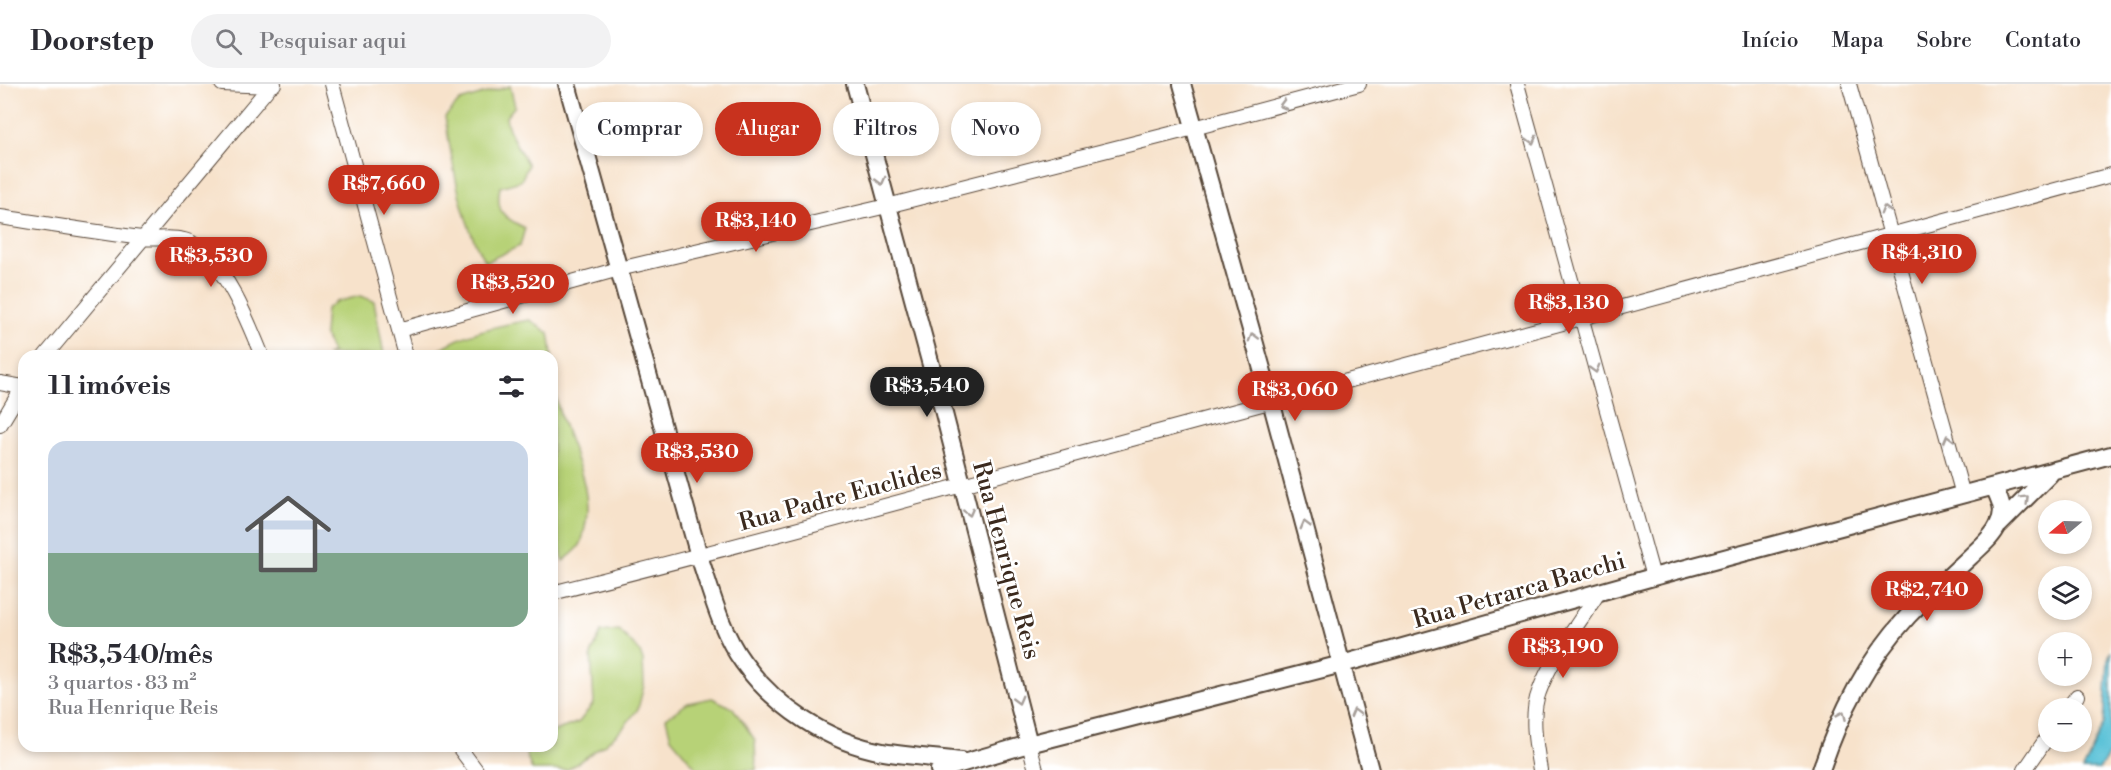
<!DOCTYPE html>
<html lang="pt">
<head>
<meta charset="utf-8">
<style>
	body { margin:0; font-family:"Libre Bodoni",serif; background:#f2f2f3; color:#2b2b33; height:100vh; display:flex; flex-direction:column; font-size:22px; white-space:nowrap }
	* { box-sizing:border-box; margin:0 }
	p { font-size:20px; color:#7c7c81 }
	.icon { flex:none; width:33px; height:33px; fill:none; stroke:currentColor; stroke-width:2; stroke-linecap:round; stroke-linejoin:round }
	.map { position:relative; flex:1; overflow:hidden }
	.drawer { position:absolute; left:18px; top:266px; width:540px; height:402px; display:flex; flex-direction:column; background:#fff; border-radius:18px; box-shadow:0 3px 9px #0003 }
	.drawer>* { flex:none }
	.banner { position:absolute; left:576px; top:18px; width:570px; height:54px; display:flex; gap:12px }
	.needle { width:39px; rotate:251deg }
	.buttons { position:absolute; left:2038px; top:416px; display:grid; gap:12px }
	.buttons a { display:grid; place-items:center; width:54px; height:54px; border-radius:50%; background:#fff; box-shadow:0 3px 9px #0003; font-size:30px }
	.price { position:absolute; translate:-50% -51px; padding:0 14px; border-radius:21px; background:#c8321e; color:#fff; font-size:20px; line-height:39px; filter:drop-shadow(0 2px 3px #0008) }
	.price::after { content:''; position:absolute; left:50%; top:36px; width:18px; height:14px; margin-left:-9px; background:inherit; clip-path:polygon(0 0,100% 0,50% 100%) }
	.price.current { background:#222; color:#fff }
	ul { padding:0; list-style:none }
	li { display:grid; align-content:center; gap:12px; height:318px; padding:0 30px }
	li+li { border-top:2px solid #e1e1e2 }
	li span { display:grid; place-items:center; height:186px; border-radius:18px; color:#555 }
	li>.icon { margin-inline-start:auto }
	span .icon { width:108px; height:108px; fill:#fffc; stroke-width:1 }
	li b { font-size:26px }
	h2 { display:flex; justify-content:space-between; align-items:center; height:72px; padding:0 30px; font-size:26px }
	.pill { padding:0 21px; border-radius:27px; background:#fff; box-shadow:0 3px 9px #0003; font-size:21px; line-height:54px }
	.pill.current { background:#c8321e; color:#fff }
	header { display:flex; align-items:center; gap:36px; box-sizing:border-box; height:84px; padding:0 30px; background:#fff; border-bottom:2px solid #e1e1e2 }
	header strong { font-size:28px }
	nav { display:flex; gap:33px; margin-inline-start:auto; font-size:21px }
	.search { width:420px; height:54px; background:#f2f2f3; display:flex; align-items:center; gap:15px; box-sizing:border-box; padding:0 21px; border-radius:33px; color:#7c7c81; font-size:22px }
	.map>svg:first-child { display:block }
	.green { fill:#b7d277; stroke:#797e4a; stroke-width:1.5 }
	.water { fill:#5bc2d8; stroke:#4b767b; stroke-width:1.5 }
	.lines { fill:none; stroke-linecap:round; stroke-linejoin:round }
	.minor-casing { stroke:#574638; stroke-width:16 }
	.tertiary-casing { stroke:#574638; stroke-width:20 }
	.minor { stroke:#fff; stroke-width:14 }
	.tertiary { stroke:#fff; stroke-width:16 }
	.oneway { stroke:#a79f9a }
	.labels { text-anchor:middle; stroke-width:5; stroke-linejoin:round; paint-order:stroke }
	.street-label { font-size:24px; fill:#3b2a1e; stroke:#fff }
</style>
</head>
<body>
<header>
<strong>Doorstep</strong>
<div class="search"><svg class="icon" aria-label="search" viewBox="0 0 24 24"><circle cx="10" cy="10" r="6"/><path d="M15 15l6 6"/></svg>Pesquisar aqui</div>
<nav><a>Início</a><a>Mapa</a><a>Sobre</a><a>Contato</a></nav>
</header>
<div class="map">
<svg width="2111" height="686" viewBox="0 0 2111 686">
	<rect width="100%" height="100%" fill="#fff"/>
	<filter id="ink" filterUnits="userSpaceOnUse"><feTurbulence type="fractalNoise" baseFrequency=".0167" numOctaves="2"/><feDisplacementMap in="SourceGraphic" scale="12" xChannelSelector="R" yChannelSelector="G"/><feConvolveMatrix kernelMatrix="1 2 1 2 8 2 1 2 1" color-interpolation-filters="sRGB"/></filter>
	<filter id="wash" filterUnits="userSpaceOnUse"><feTurbulence type="fractalNoise" baseFrequency=".008" numOctaves="4" result="noise"/><feDisplacementMap in="SourceGraphic" scale="24" xChannelSelector="R" yChannelSelector="G"/><feGaussianBlur stdDeviation="1.35" result="paint"/><feColorMatrix in="noise" values="0 0 0 0 0 0 0 0 0 0 0 0 0 0 0 0 0 1.4 0 .05"/><feComposite in="paint" operator="in"/></filter>
	<g filter="url(#wash)">
		<rect width="100%" height="100%" fill="#f7e2cb"/>
		<path class="green" d="M510 2 515 22 506 33C508 50 520 66 528 81L521 97 500 103C495 129 504 133 525 144L520 162 485 178C460 136 453 81 445 33L460 17Z
			M360 212 374 217 384 271H326L332 269 324 250 326 225 336 218Z
			M530 236 549 249C554 274 552 298 558 323 569 365 596 403 584 448 583 452 582 458 580 461 577 467 568 473 563 477L552 421V272L433 271C456 250 499 241 530 236Z
			M619 546 640 568 643 577 644 601 638 625 623 644 605 660 567 686H532L525 667 530 662H552V648L579 638 594 619 591 571 601 548Z
			M712 614 733 624 755 656 756 686H698L671 654 666 634 688 619Z"/>
		<path class="water" d="M2111 566V668L2099 686H2083L2104 639 2108 576Z"/>
	</g>
	<g filter="url(#ink)">
		<g class="lines">
			<g class="minor-casing">
				<path id="minor" d="M222 0 270 2 274 0
					M332 0 406 272
					M1517 0 1653 493
					M1849 0 1963 411
					M0 133C47 140 94 148 142 154 157 156 178 151 192 159 225 179 248 237 262 272
					M399 246 619 185 887 122 1194 44 1359 0
					M45 272 270 2
					M0 299 23 303
					M0 341 24 301
					M552 509C793 449 1033 381 1273 317 1553 242 1832 167 2111 91
					M2068 624 2077 612
					M1029 660 1036 686
					M458 662 476 686
					M1540 686C1536 663 1530 630 1539 608 1551 574 1579 540 1598 509
					M2025 686 2049 651"/>
			</g>
			<g class="tertiary-casing">
				<path id="tertiary" d="M567 0 699 472C711 507 721 548 743 578 775 623 828 658 883 668 908 672 935 674 961 677
					M855 0 941 318 1029 660
					M1182 0 1271 317 1370 686
					M1999 441 2050 390
					M939 686 1029 660 1342 580 1653 493 2111 371
					M1821 686C1841 627 1866 578 1908 532 1928 511 1950 492 1971 472 1980 463 1993 453 1998 441 2006 426 2000 417 1994 403"/>
			</g>
			<use href="#minor" class="minor"/>
			<use href="#tertiary" class="tertiary"/>
		</g>
		<defs><path id="oneway-chevron" d="M-2-3.5L2.5 0L-2 3.5" fill="none" stroke-width="1.6" stroke-linecap="round" stroke-linejoin="round" transform="scale(1.5)"/></defs>
		<g class="oneway">
			<use href="#oneway-chevron" transform="translate(1283 21) rotate(165)"/>
			<use href="#oneway-chevron" transform="translate(1532 56) rotate(75)"/>
			<use href="#oneway-chevron" transform="translate(881 97) rotate(75)"/>
			<use href="#oneway-chevron" transform="translate(1885 126) rotate(-106)"/>
			<use href="#oneway-chevron" transform="translate(1253 253) rotate(-106)"/>
			<use href="#oneway-chevron" transform="translate(1595 285) rotate(74)"/>
			<use href="#oneway-chevron" transform="translate(1948 355) rotate(-105)"/>
			<use href="#oneway-chevron" transform="translate(2025 415) rotate(-45)"/>
			<use href="#oneway-chevron" transform="translate(969 428) rotate(75)"/>
			<use href="#oneway-chevron" transform="translate(1305 441) rotate(-105)"/>
			<use href="#oneway-chevron" transform="translate(1018 616) rotate(75)"/>
			<use href="#oneway-chevron" transform="translate(1355 629) rotate(-105)"/>
			<use href="#oneway-chevron" transform="translate(1842 631) rotate(-66)"/>
		</g>
	</g>
	<g class="labels">
		<g class="street-label">
			<text transform="translate(840 412) rotate(-15)" y="8">Rua Padre Euclides</text>
			<text transform="translate(1007 476) rotate(75)" y="8">Rua Henrique Reis</text>
			<text transform="translate(1519 506) rotate(-16)" y="8">Rua Petrarca Bacchi</text>
		</g>
	</g>
</svg>
<div class="buttons">
<a><svg class="needle" viewBox="-14 -14 28 28"><path d="M0-13l5 13h-10z" fill="#e53935"/><path d="M0 13l5-13h-10z" fill="#7c7c81"/></svg></a>
<a><svg class="icon" aria-label="layers" viewBox="0 0 24 24"><path d="M12 4l9 5-9 5-9-5zM3 14l9 5 9-5"/></svg></a>
<a>+</a>
<a>−</a>
</div>
<b class="price" style="left:384px;top:132px">R$7,660</b>
<b class="price" style="left:756px;top:169px">R$3,140</b>
<b class="price" style="left:1922px;top:201px">R$4,310</b>
<b class="price" style="left:211px;top:204px">R$3,530</b>
<b class="price" style="left:513px;top:231px">R$3,520</b>
<b class="price" style="left:1569px;top:251px">R$3,130</b>
<b class="price current" style="left:927px;top:334px">R$3,540</b>
<b class="price" style="left:1295px;top:338px">R$3,060</b>
<b class="price" style="left:697px;top:400px">R$3,530</b>
<b class="price" style="left:1927px;top:538px">R$2,740</b>
<b class="price" style="left:1563px;top:595px">R$3,190</b>
<div class="banner">
<a class="pill">Comprar</a>
<a class="pill current">Alugar</a>
<a class="pill">Filtros</a>
<a class="pill">Novo</a>
</div>
<section class="drawer">
<h2>11 imóveis<svg class="icon" aria-label="filters" viewBox="0 0 24 24"><path d="M4 7h16M4 17h16"/><circle cx="9" cy="7" r="2"/><circle cx="15" cy="17" r="2"/></svg></h2>
<ul>
<li><span style="background:linear-gradient(#c9d6e8 60%,#7fa58c 0)"><svg class="icon" aria-label="home" viewBox="0 0 24 24"><path d="M3 11l9-7 9 7M6 9v11h12V9"/></svg></span><div><b>R$3,540/mês</b><p>3 quartos · 83 m²</p><p>Rua Henrique Reis</p></div></li>
</ul>
</section>
</div>
</body>
</html>
